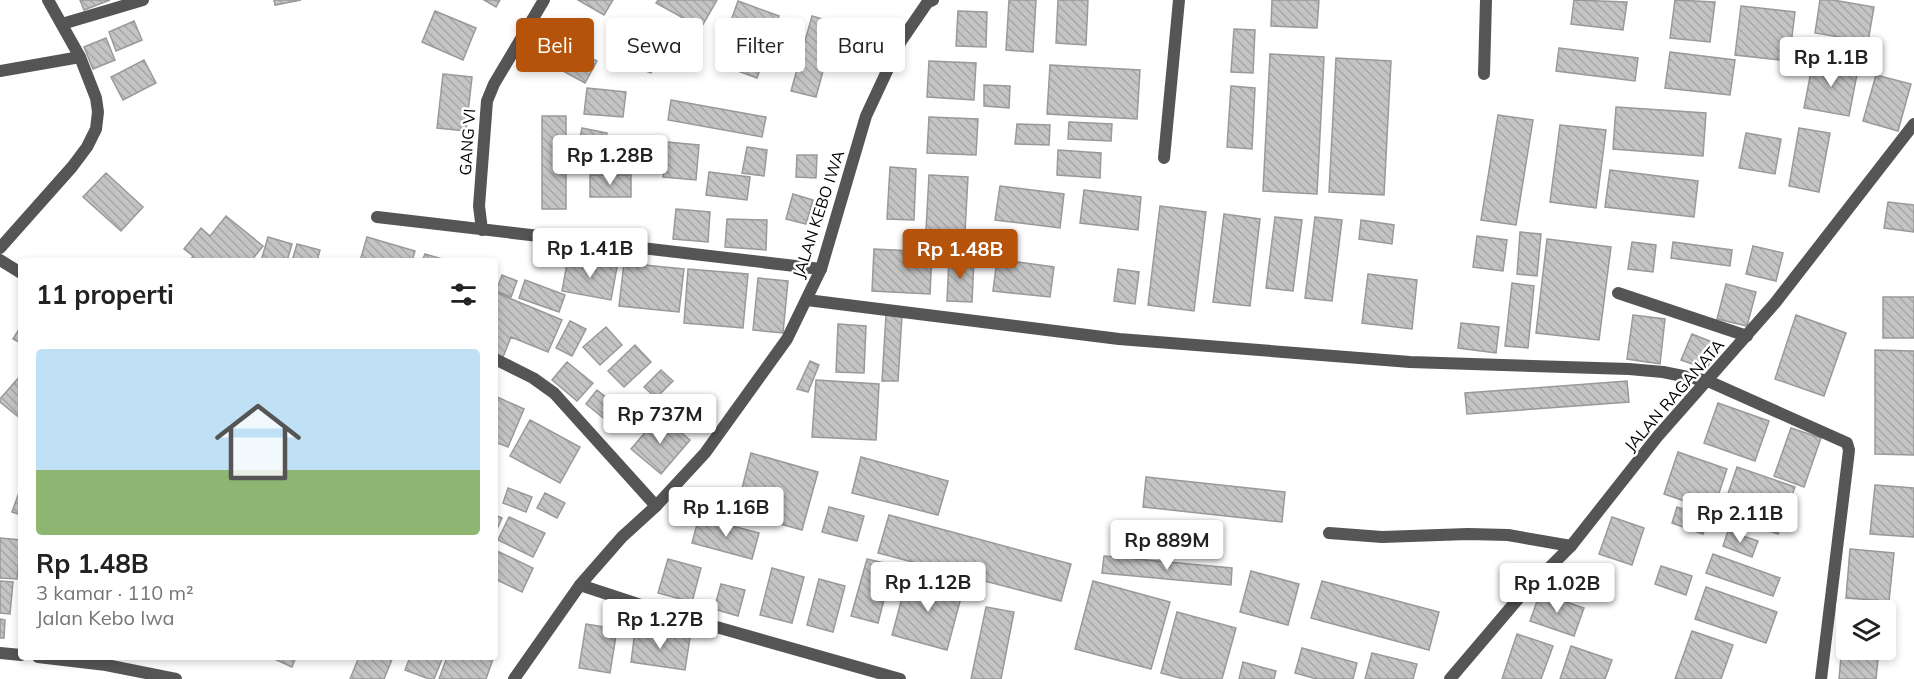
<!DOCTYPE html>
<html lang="id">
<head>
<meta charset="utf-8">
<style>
	body { margin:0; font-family:Mulish,sans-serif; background:#f6f6f6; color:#222; height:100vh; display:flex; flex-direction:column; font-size:22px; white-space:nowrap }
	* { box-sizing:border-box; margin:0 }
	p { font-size:20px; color:#767676 }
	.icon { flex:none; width:33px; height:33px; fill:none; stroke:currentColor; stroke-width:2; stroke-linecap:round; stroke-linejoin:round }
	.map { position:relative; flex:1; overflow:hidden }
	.details { position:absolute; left:18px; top:258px; width:480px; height:402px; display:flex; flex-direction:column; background:#fff; border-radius:6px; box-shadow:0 3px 9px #0003 }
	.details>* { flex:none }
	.guide { position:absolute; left:516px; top:18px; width:570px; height:54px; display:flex; gap:12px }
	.controls { position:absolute; left:1836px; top:600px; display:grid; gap:12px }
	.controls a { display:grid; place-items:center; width:60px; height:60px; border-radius:6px; background:#fff; box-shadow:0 3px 9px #0003; font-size:30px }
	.price { position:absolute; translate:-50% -51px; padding:0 14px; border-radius:6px; background:#fff; color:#222; font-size:20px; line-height:39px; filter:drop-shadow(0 2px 3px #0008) }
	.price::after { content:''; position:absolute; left:50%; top:36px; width:18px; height:14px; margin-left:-9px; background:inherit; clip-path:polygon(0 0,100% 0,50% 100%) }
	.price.current { background:#b45309; color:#fff }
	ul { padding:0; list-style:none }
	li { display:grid; align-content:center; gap:12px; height:318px; padding:0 18px }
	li+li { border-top:2px solid #e0e0e0 }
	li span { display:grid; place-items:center; height:186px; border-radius:6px; color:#555 }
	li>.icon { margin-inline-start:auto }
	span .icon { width:108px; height:108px; fill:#fffc; stroke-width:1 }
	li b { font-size:26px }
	h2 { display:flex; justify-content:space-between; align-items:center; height:72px; padding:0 18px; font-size:26px }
	.chip { padding:0 21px; border-radius:6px; background:#fff; box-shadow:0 3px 9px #0003; font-size:21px; line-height:54px }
	.chip.current { background:#b45309; color:#fff }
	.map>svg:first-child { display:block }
	.building { fill:url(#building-back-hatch); stroke:#999; stroke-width:1.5 }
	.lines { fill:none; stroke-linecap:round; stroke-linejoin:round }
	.service { stroke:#555; stroke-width:12 }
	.minor { stroke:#555; stroke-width:12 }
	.tertiary { stroke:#555; stroke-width:12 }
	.labels { text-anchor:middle; stroke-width:5; stroke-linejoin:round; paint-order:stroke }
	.street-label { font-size:16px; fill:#000; stroke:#fff }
</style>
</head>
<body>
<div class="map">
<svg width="1914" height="679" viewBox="0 0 1914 679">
	<defs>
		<pattern id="building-back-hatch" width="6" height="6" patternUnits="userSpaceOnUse" patternTransform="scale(1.5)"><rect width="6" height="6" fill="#c4c4c4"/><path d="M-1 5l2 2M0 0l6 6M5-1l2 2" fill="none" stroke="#a7a7a7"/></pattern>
	</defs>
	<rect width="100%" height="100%" fill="#fff"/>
	<path class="building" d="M80 0H110L84 10Z
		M274 0H301L275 5Z
		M484 0H500L496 7Z
		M578 0H613L604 15Z
		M658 0H717L701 28 656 3Z
		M1009 0H1036L1033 52 1006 50Z
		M1058 0H1088L1086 45 1056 43Z
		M1272 0H1319L1317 28 1271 26Z
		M1574 0 1627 2 1623 30 1571 24Z
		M1675 0 1715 2 1710 42 1670 38Z
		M1820 0H1833L1874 7 1868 42 1815 33Z
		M738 1 779 16 757 78 716 63Z
		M1741 6 1795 12 1789 61 1735 55Z
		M435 11 476 28 463 60 422 42Z
		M958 11 987 12 986 47 956 46Z
		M812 16 836 23 816 97 791 91Z
		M134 21 142 40 116 51 109 32Z
		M1234 29 1255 30 1253 73 1231 72Z
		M106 38 115 60 93 69 84 47Z
		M627 39 659 53 651 73 618 60Z
		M562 42 597 61 585 83 550 64Z
		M1559 48 1638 58 1635 81 1556 71Z
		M1670 52 1735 60 1730 95 1665 88Z
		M1270 54 1324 57 1317 194 1263 191Z
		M1336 58 1391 61 1384 195 1329 192Z
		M144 60 156 83 123 100 111 77Z
		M929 61 976 63 974 100 927 97Z
		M1813 61 1858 69 1849 116 1804 108Z
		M1050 65 1140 70 1137 119 1047 114Z
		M443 74 472 77 466 131 437 128Z
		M1876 75 1911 84 1898 131 1863 121Z
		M984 85 1010 86 1009 108 984 106Z
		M1231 86 1255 88 1252 149 1227 147Z
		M587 88 626 92 623 117 584 114Z
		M671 100 766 117 762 137 668 120Z
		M1616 107 1706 113 1703 156 1613 149Z
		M1498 115 1533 120 1516 225 1481 220Z
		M542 116H566V209H542Z
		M929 117 978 119 976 155 927 153Z
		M1069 122 1112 124 1111 141 1068 139Z
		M1017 124 1050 125 1049 145 1015 144Z
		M1560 125 1606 130 1596 208 1550 202Z
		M582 128 607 133 602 158 577 153Z
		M1799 128 1830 133 1819 192 1789 186Z
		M1746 133 1781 139 1775 174 1739 168Z
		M667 142 699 145 696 180 663 177Z
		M747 147 767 150 764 176 742 173Z
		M1058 150 1101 153 1100 178 1057 175Z
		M797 155H817L816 178 796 177Z
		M890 167 916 169 914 220 887 219Z
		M1610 170 1698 181 1694 217 1605 207Z
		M709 172 750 177 747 200 706 195Z
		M106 173 143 207 121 231 83 197Z
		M590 175H631V197H590Z
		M929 175 968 177 965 232 926 230Z
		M1000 186 1064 194 1060 228 995 220Z
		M1084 190 1141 197 1138 230 1080 223Z
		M793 194 813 200 806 224 786 219Z
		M1888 202 1914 205V232L1884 228Z
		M1160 206 1206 212 1194 311 1148 305Z
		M676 209 710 212 708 242 673 239Z
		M1224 214 1260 219 1250 306 1213 302Z
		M226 216 263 246 251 261H190L193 256 184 249 201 228 210 236Z
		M1275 217 1302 220 1293 291 1266 288Z
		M1315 217 1342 220 1332 301 1305 298Z
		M727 219 767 220 766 250 725 247Z
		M1361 220 1394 225 1392 244 1359 239Z
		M1520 232 1541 234 1537 276 1517 274Z
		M1477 236 1507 240 1503 271 1473 267Z
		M268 237 292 244 287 261H261Z
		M367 237 415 251 412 261H360Z
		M1547 239 1611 247 1599 340 1536 333Z
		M1632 242 1656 245 1653 272 1628 269Z
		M1673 242 1732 250 1730 266 1671 258Z
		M297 244 320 250 317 261H292Z
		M1753 246 1783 253 1776 281 1746 274Z
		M874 249 932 252 930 294 872 291Z
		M425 254 449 261H422Z
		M568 258 617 267 611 300 562 291Z
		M949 258 974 259 972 302 947 301Z
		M997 259 1054 267 1050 297 993 291Z
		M624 263 684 269 679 312 619 306Z
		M688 269 748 274 743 328 684 323Z
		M1118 269 1139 272 1135 304 1114 301Z
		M1368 274 1417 280 1412 329 1362 323Z
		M502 275 517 281 511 297 496 291Z
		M758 278 788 281 783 333 753 330Z
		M525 280 565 295 559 312 519 298Z
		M1512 283 1534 286 1528 348 1505 346Z
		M1726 284 1756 292 1747 326 1717 319Z
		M497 293 562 320 548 352 511 337 503 357 495 354V297Z
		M1883 297H1914V338H1883Z
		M886 315 902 316 898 381H882Z
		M1633 315 1665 319 1660 364 1627 359Z
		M1796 315 1846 333 1824 396 1775 379Z
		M570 321 586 329 572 356 556 348Z
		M1461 323 1499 327 1496 353 1458 348Z
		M838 324 866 326 864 373 836 372Z
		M21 326V343L13 339Z
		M606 327 622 345 600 365 583 347Z
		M1692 334 1717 344 1707 369 1681 360Z
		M635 345 651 362 624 387 608 371Z
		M1875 350 1914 351V455L1875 454Z
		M810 361 819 365 808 392 797 389Z
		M567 362 593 383 577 401 552 380Z
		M661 370 673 381 656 398 644 387Z
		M21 375V419L0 402V399Z
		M816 380 879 384 876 440 812 437Z
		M1627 381 1629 402 1467 414 1465 393Z
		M597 390 624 411 612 425 586 404Z
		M495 396 524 409 508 447 495 442Z
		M1718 403 1769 421 1755 461 1704 443Z
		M660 415 690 440 661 474 631 449Z
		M530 420 580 447 560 483 510 456Z
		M1791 428 1821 438 1804 487 1774 476Z
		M1678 452 1727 469 1713 511 1664 494Z
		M751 453 818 472 802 530 736 512Z
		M861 457 948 481 938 515 852 493Z
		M1737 467 1795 487 1778 534 1721 514Z
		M1146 477 1285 492 1282 522 1143 507Z
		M1875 485 1914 488V537L1870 534Z
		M21 487V515L12 512Z
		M508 488 532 497 526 512 503 503Z
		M545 493 565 503 557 518 537 508Z
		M829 507 864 516 857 541 822 532Z
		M1677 507 1709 518 1703 534 1672 523Z
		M495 515 502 518 495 534Z
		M889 515 1071 564 1061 601 878 553Z
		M509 517 545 533 533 557 498 540Z
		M699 517 759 533 752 559 692 543Z
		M1612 517 1644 528 1632 565 1599 554Z
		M1728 531 1758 541 1752 557 1723 546Z
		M0 538 21 540 17 579 0 578Z
		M1850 549 1894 553 1889 601 1846 598Z
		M497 551 533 568 522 592 495 579V554Z
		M1713 554 1780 578 1773 596 1706 573Z
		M1104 556 1232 568 1231 585 1102 573Z
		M668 559 701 568 692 602 658 593Z
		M867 559 893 565 878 623 851 616Z
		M1661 566 1692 576 1686 595 1655 584Z
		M772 568 804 577 792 623 760 615Z
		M1251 571 1299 584 1288 625 1240 612Z
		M908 576 963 590 947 650 892 635Z
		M819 579 845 586 833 632 807 625Z
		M0 581 13 582 10 614 0 613Z
		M1093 581 1170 602 1151 669 1075 649Z
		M1322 581 1439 612 1429 650 1311 618Z
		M721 584 745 590 738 616 714 609Z
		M1706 587 1777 612 1766 643 1695 619Z
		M1540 593 1584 608 1574 636 1530 621Z
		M986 607 1014 612 1001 679H971Z
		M1177 612 1236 628 1222 679H1183L1161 673Z
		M0 619 5 620 4 638H0Z
		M1844 623H1846V650H1879L1876 679H1839Z
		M586 624 617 629 610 673 579 668Z
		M635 631 690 638 685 670 631 662Z
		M1692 631 1733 645 1721 679H1675Z
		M1517 634 1553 646 1541 679H1502Z
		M1571 646 1612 660 1605 679H1560Z
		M1302 648 1357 663 1353 679H1317L1295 673Z
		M1372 653 1417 664 1413 679H1365Z
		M275 657H296L292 667 274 659Z
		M359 657H393L384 679H350Z
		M410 657H443L434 679H429L405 670Z
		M447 657H489L493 659 486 679H439Z
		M1243 662 1276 671 1274 679H1239Z"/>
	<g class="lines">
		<path class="service" d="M1618 293 1747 336
			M1329 533 1382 537 1468 534 1508 535 1571 546"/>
		<path class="minor" d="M62 24 143 0
			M0 71 80 57
			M1484 74 1486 0
			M1164 158 1179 0
			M377 217 821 269
			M482 230 479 206 487 101 494 84 544 0
			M0 248 72 167 87 147 96 129 98 112 96 98 80 57 48 0
			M0 260 21 273
			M807 300 1119 339 1410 362 1629 369 1663 372 1708 381 1847 443 1849 450 1847 467 1821 679
			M495 359 533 378 554 393 656 506
			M580 585 653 609 900 679
			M1450 679 1518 599 1571 546 1657 437 1775 303 1914 124"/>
		<path class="tertiary" d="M0 653 21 655
			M38 657 106 665 176 679
			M514 679 580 585 622 537 656 506 705 453 787 339 821 269 866 116 901 41 927 3 933 0"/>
	</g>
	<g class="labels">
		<g class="street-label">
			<text transform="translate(467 142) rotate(-86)" y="6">GANG VI</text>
			<text transform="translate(818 214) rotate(-72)" y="6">JALAN KEBO IWA</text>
			<text transform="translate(1674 395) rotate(-49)" y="6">JALAN RAGANATA</text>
		</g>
	</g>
</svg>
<div class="controls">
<a><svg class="icon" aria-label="layers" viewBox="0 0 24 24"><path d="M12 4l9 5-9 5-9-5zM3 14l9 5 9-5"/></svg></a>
</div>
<b class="price" style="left:1831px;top:88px">Rp 1.1B</b>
<b class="price" style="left:610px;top:186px">Rp 1.28B</b>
<b class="price" style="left:590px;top:279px">Rp 1.41B</b>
<b class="price current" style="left:960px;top:280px">Rp 1.48B</b>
<b class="price" style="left:660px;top:445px">Rp 737M</b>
<b class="price" style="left:726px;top:538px">Rp 1.16B</b>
<b class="price" style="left:1740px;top:544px">Rp 2.11B</b>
<b class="price" style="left:1167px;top:571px">Rp 889M</b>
<b class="price" style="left:928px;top:613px">Rp 1.12B</b>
<b class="price" style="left:1557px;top:614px">Rp 1.02B</b>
<b class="price" style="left:660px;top:650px">Rp 1.27B</b>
<div class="guide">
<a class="chip current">Beli</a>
<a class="chip">Sewa</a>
<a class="chip">Filter</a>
<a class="chip">Baru</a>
</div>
<section class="details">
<h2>11 properti<svg class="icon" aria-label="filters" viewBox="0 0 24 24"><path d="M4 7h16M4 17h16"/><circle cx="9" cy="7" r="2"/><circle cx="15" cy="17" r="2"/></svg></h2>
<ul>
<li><span style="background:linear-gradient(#bfe0f5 65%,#8fb573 0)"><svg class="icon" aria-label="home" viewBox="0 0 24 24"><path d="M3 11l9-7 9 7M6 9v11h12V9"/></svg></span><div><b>Rp 1.48B</b><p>3 kamar · 110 m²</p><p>Jalan Kebo Iwa</p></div></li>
</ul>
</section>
</div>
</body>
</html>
